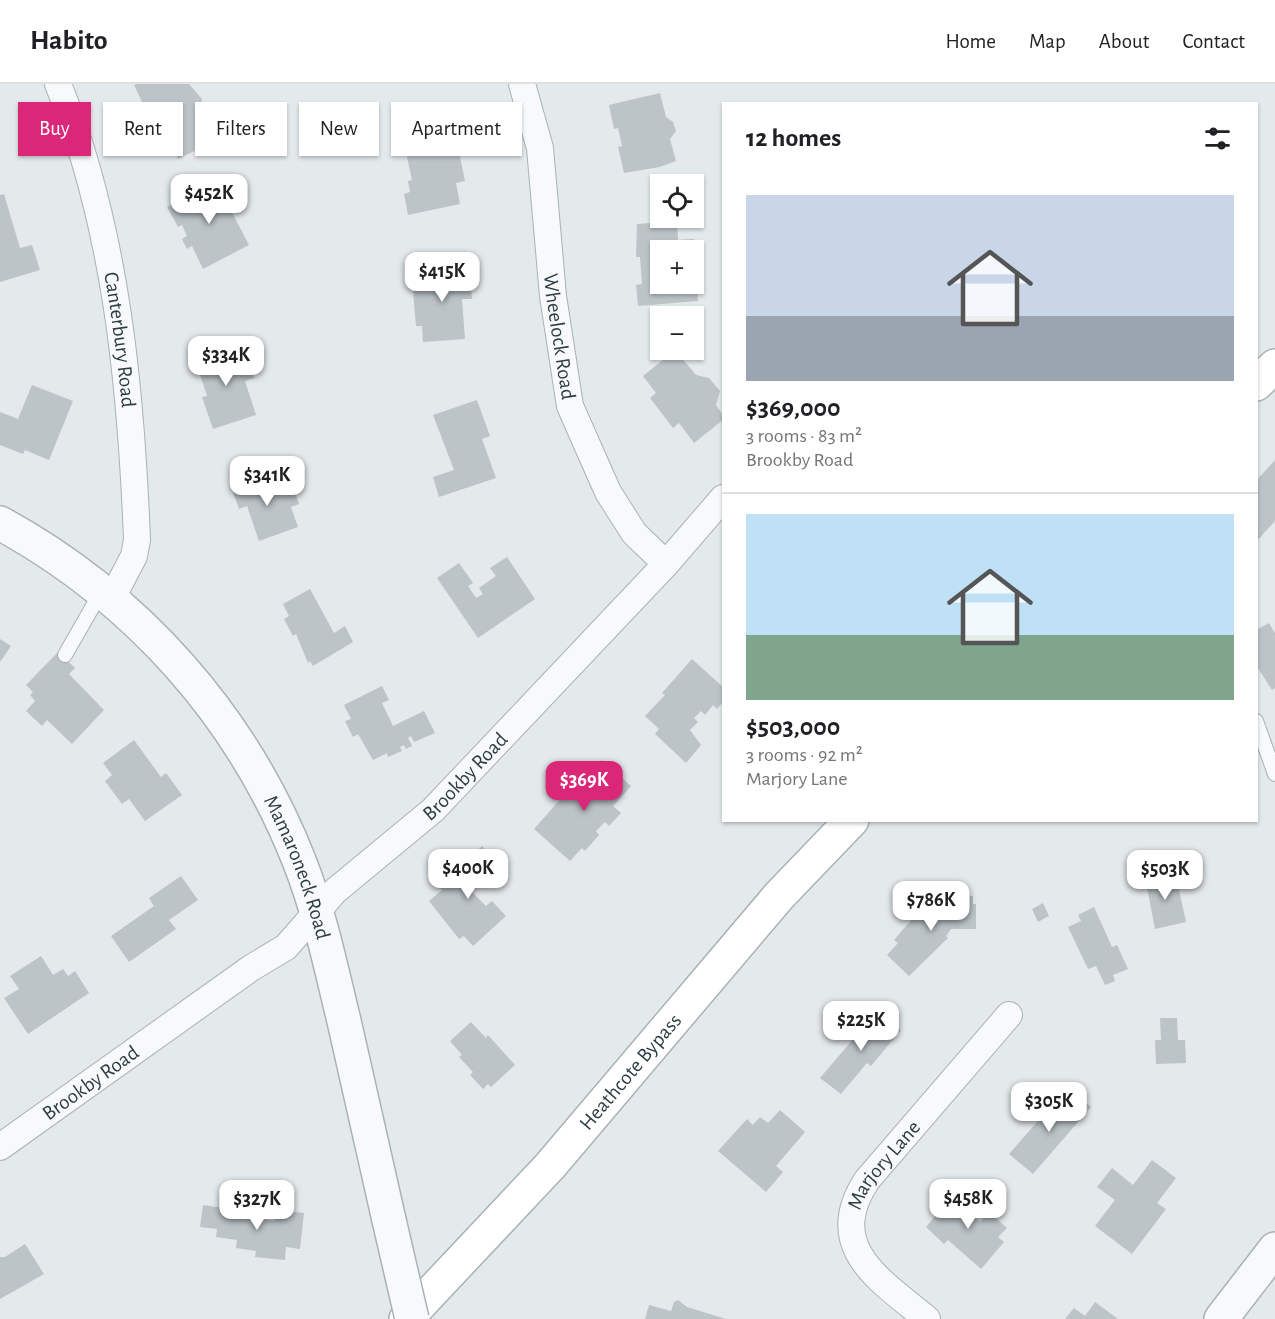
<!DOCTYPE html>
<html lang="en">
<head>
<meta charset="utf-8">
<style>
	body { margin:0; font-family:"Alegreya Sans",sans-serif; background:#f2f2f2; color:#202124; height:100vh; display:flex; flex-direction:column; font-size:22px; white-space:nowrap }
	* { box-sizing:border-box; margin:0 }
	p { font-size:20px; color:#757577 }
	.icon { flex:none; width:33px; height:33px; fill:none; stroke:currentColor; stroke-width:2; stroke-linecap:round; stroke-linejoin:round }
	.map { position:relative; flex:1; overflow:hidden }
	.drawer { position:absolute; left:722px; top:18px; width:536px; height:720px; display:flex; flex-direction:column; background:#fff; border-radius:0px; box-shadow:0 2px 4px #0004 }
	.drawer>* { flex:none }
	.top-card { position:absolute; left:18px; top:18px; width:570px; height:54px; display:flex; gap:12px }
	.controls { position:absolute; left:650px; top:90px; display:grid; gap:12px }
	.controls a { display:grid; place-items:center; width:54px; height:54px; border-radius:0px; background:#fff; box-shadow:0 2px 4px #0004; font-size:30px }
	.price { position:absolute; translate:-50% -51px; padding:0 14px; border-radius:12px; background:#fff; color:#222; font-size:20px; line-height:39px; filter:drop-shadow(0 2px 3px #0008) }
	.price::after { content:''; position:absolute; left:50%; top:36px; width:18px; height:14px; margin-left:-9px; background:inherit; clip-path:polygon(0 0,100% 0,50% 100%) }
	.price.selected { background:#db2777; color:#fff }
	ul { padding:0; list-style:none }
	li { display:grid; align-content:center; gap:12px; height:318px; padding:0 24px }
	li+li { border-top:2px solid #e0e0e0 }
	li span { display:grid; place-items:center; height:186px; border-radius:0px; color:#555 }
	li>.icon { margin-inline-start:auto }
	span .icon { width:108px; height:108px; fill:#fffc; stroke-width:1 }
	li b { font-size:26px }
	h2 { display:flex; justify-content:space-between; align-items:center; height:72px; padding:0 24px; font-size:26px }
	.pill { padding:0 21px; border-radius:0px; background:#fff; box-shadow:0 2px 4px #0004; font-size:21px; line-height:54px }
	.pill.selected { background:#db2777; color:#fff }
	header { display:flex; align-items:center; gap:36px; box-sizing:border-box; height:84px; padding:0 30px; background:#fff; border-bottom:2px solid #e0e0e0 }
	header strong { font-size:28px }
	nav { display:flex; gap:33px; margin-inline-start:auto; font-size:21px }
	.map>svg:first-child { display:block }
	.building { fill:#bcc4c8; fill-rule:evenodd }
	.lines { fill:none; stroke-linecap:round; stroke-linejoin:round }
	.service-casing { stroke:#a9b2b5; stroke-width:16 }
	.minor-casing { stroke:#a9b2b5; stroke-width:28 }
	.tertiary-casing { stroke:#a9b2b5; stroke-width:36 }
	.secondary-casing { stroke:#a9b2b5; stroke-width:36 }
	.service { stroke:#f7f9fa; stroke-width:14 }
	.minor { stroke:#f7f9fa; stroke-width:26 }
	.tertiary { stroke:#f7f9fa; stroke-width:33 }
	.secondary { stroke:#fff; stroke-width:33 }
	.tertiary-bridge-casing { stroke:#a9b2b5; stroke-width:36; stroke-linecap:butt }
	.tertiary-bridge { stroke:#f7f9fa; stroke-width:33 }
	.labels { text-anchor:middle; stroke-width:4.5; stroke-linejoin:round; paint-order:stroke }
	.street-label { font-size:21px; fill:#2d3c43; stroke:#f4f7f8 }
</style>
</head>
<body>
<header>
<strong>Habito</strong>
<nav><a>Home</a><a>Map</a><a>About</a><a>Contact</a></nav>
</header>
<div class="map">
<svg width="1275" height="1235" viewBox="0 0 1275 1235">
	<rect width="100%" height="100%" fill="#e4e9eb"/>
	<path class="building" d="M137 0H189L202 15 200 22 206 34 199 38 209 60 178 75 165 47 158 51 134 1Z
		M660 9 666 33 673 38 676 47 670 55 676 77 660 83 624 89 618 63 622 62 618 44 614 45 609 21Z
		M443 47 447 65 458 63 465 97 456 99 460 120 408 131 404 110 410 108 408 97 412 96 403 55Z
		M216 98 249 161 203 185 192 162 187 165 182 155 187 152 182 141 178 143 167 123Z
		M4 110 20 164 32 161 40 186 0 198V111Z
		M677 137 678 156 694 155 698 217 638 222 636 201 642 200 640 173H636L637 140ZM660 166H693V200H660Z
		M470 182 472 215H462L465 255 423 258 422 242H416L413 207H421L419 186Z
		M232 263 236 275 247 272 254 294 245 297 256 331 213 345 202 313 207 312 195 275Z
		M675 266 696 291 709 294 720 307 716 321 723 331V336L694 359 679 339 673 344 650 314 656 309 643 292Z
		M32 301 73 317 49 376 25 366 23 370 0 361V328L18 335Z
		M477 316 490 352 482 355 496 394 439 413 433 393 454 386 433 331Z
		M1275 376V437L1256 458V397Z
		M259 392 264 409 292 399 299 420 291 423 298 443 259 457 247 422 239 425 231 402Z
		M507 473 535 515 478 554 437 494 459 479 473 499 468 502 476 514 483 510 479 504 496 492 490 484Z
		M310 505 334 549 345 542 353 558 313 582 310 577 308 579 296 550 293 552 284 535 289 532 283 520Z
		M1269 539 1275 549V604L1272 606 1256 581V546Z
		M0 555 11 562 0 578Z
		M58 568 75 584 69 590 104 626 72 660 47 636 42 642 26 627 35 617 30 611 33 608 26 601Z
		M692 575 723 603V618L717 625 713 621 705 631 701 627 694 634 698 638 690 646 701 661 686 679 655 650 659 645 645 632 665 611 662 609Z
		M382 602 389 616 382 619 393 642 424 627 435 649 414 658 411 652 408 654 412 662 406 665 404 661 400 663 402 667 388 673 387 669 373 676 358 650 353 653 345 637 351 635 344 621Z
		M134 656 161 693 166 689 182 711 145 737 129 715 122 720 105 697 112 691 103 679Z
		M602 676 631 702 613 722 621 729 609 742 605 738 596 747 599 751 585 767 582 764 570 777 534 745 572 702 576 705Z
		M482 762 499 781 479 799 477 797 468 804 486 822 492 817 506 832 473 862 464 852 459 855 429 817 442 806 438 802 453 789 457 794 466 787 461 781Z
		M1160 786 1162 794 1176 792 1186 838 1155 845 1146 798 1151 797 1149 788Z
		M181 792 198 816 169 836 176 845 129 878 111 852 154 822 149 814Z
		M959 812H973V820H976V845H951L946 852 948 854 909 892 887 871 898 859 894 856 925 820H959Z
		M1043 819 1049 832 1038 838 1032 825Z
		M1094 823 1112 863 1117 861 1128 885 1113 891 1115 897 1105 901 1096 882 1088 885 1068 843 1081 837 1078 831Z
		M41 872 53 891 63 885 68 892 75 887 89 909 28 950 4 914 19 905 10 892Z
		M878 926 901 946 871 982 867 979 841 1010 820 994Z
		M1160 934H1177L1178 956H1185L1186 979 1156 980 1155 956H1161Z
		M471 938 486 954 488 951 515 981 491 1003 488 1000 483 1005 470 991 473 988 459 973 462 971 450 957Z
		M1073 1007 1091 1023 1033 1090 1009 1070 1051 1022 1056 1027Z
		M780 1026 805 1048 776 1082 783 1088 766 1108 718 1067 747 1035 753 1041 760 1033 768 1039Z
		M1152 1076 1176 1094 1157 1119 1166 1125 1132 1170 1095 1142 1115 1116 1097 1103 1112 1084 1133 1101Z
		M960 1103 971 1113 962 1123 980 1138 989 1128 1007 1144 998 1153 1004 1158 981 1185 948 1156 944 1160 926 1143Z
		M203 1121 231 1125 230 1133 275 1137 276 1126 304 1129 300 1165 286 1163 285 1176 255 1173 256 1167 236 1164 237 1156 216 1153 217 1145 200 1143Z
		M25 1160 44 1190 0 1215V1173H5Z
		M678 1216 687 1223 726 1235H645L649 1221 671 1227 674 1218Z
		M1095 1218 1118 1235H1065L1074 1224 1085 1232Z"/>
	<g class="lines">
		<g class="service-casing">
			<path id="service" d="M65 571 101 508
				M1256 637 1275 690"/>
		</g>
		<g class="minor-casing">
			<g id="minor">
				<path id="s1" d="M58 0C116 144 131 302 137 456L134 472 112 514"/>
				<path id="s2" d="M522 0 540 64 553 212 570 322 608 408 634 449 666 480"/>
				<path id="s3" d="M0 1063 251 884 286 863 335 807 433 726 666 480 723 414"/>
				<path id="s4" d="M927 1235C880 1196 823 1163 867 1096L1009 931"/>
			</g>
		</g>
		<g class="tertiary-casing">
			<g id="tertiary">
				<path id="s5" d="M0 439C137 514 243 633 300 779 320 830 331 884 344 937 359 1003 374 1069 389 1136"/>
				<path d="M1221 1235 1275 1165"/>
			</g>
		</g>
		<g class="secondary-casing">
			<g id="secondary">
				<path d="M1256 300 1275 282"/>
				<path id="s6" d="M406 1235 550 1082 779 812 852 736"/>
			</g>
		</g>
		<use href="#service" class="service"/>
		<use href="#minor" class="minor"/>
		<use href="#tertiary" class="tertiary"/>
		<use href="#secondary" class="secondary"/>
		<g class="tertiary-bridge-casing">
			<path id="tertiary-bridge" d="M389 1136 412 1235"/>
		</g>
		<use href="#tertiary-bridge" class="tertiary-bridge"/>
	</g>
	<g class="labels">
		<g class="street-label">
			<text dy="7" stroke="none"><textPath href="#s2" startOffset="256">Wheelock Road</textPath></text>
			<text dy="7" stroke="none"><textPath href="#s1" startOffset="264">Canterbury Road</textPath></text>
			<text dy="7" stroke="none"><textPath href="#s3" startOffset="597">Brookby Road</textPath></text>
			<text dy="7" stroke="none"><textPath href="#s5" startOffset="466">Mamaroneck Road</textPath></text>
			<text dy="7" stroke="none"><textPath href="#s6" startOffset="334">Heathcote Bypass</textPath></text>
			<text dy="7" stroke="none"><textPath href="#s3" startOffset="111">Brookby Road</textPath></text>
			<text dy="7" stroke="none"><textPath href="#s4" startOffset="195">Marjory Lane</textPath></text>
		</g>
	</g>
</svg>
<div class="controls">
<a><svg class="icon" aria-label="locate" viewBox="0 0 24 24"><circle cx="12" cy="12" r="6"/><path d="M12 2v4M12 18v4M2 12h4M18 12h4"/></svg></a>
<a>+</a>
<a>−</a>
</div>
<b class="price" style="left:209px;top:141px">$452K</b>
<b class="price" style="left:442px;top:219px">$415K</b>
<b class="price" style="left:226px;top:303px">$334K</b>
<b class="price" style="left:267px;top:423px">$341K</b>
<b class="price selected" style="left:584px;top:728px">$369K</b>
<b class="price" style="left:468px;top:816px">$400K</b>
<b class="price" style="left:1165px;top:817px">$503K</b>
<b class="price" style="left:931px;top:848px">$786K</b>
<b class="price" style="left:861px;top:968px">$225K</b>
<b class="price" style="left:1049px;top:1049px">$305K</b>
<b class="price" style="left:968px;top:1146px">$458K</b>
<b class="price" style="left:257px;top:1147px">$327K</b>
<div class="top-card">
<a class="pill selected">Buy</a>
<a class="pill">Rent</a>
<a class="pill">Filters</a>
<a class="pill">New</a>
<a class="pill">Apartment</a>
</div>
<section class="drawer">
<h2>12 homes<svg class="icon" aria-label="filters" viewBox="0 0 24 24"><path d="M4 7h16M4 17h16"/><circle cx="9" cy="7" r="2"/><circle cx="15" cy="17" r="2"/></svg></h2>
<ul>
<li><span style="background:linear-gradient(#c9d6e8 65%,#9aa5b1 0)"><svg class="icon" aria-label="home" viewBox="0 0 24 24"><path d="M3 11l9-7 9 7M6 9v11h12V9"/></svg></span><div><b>$369,000</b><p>3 rooms · 83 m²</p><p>Brookby Road</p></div></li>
<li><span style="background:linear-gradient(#bfe0f5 65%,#7fa58c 0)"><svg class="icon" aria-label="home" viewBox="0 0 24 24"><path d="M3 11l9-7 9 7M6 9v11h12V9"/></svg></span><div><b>$503,000</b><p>3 rooms · 92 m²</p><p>Marjory Lane</p></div></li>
</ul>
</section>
</div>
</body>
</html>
